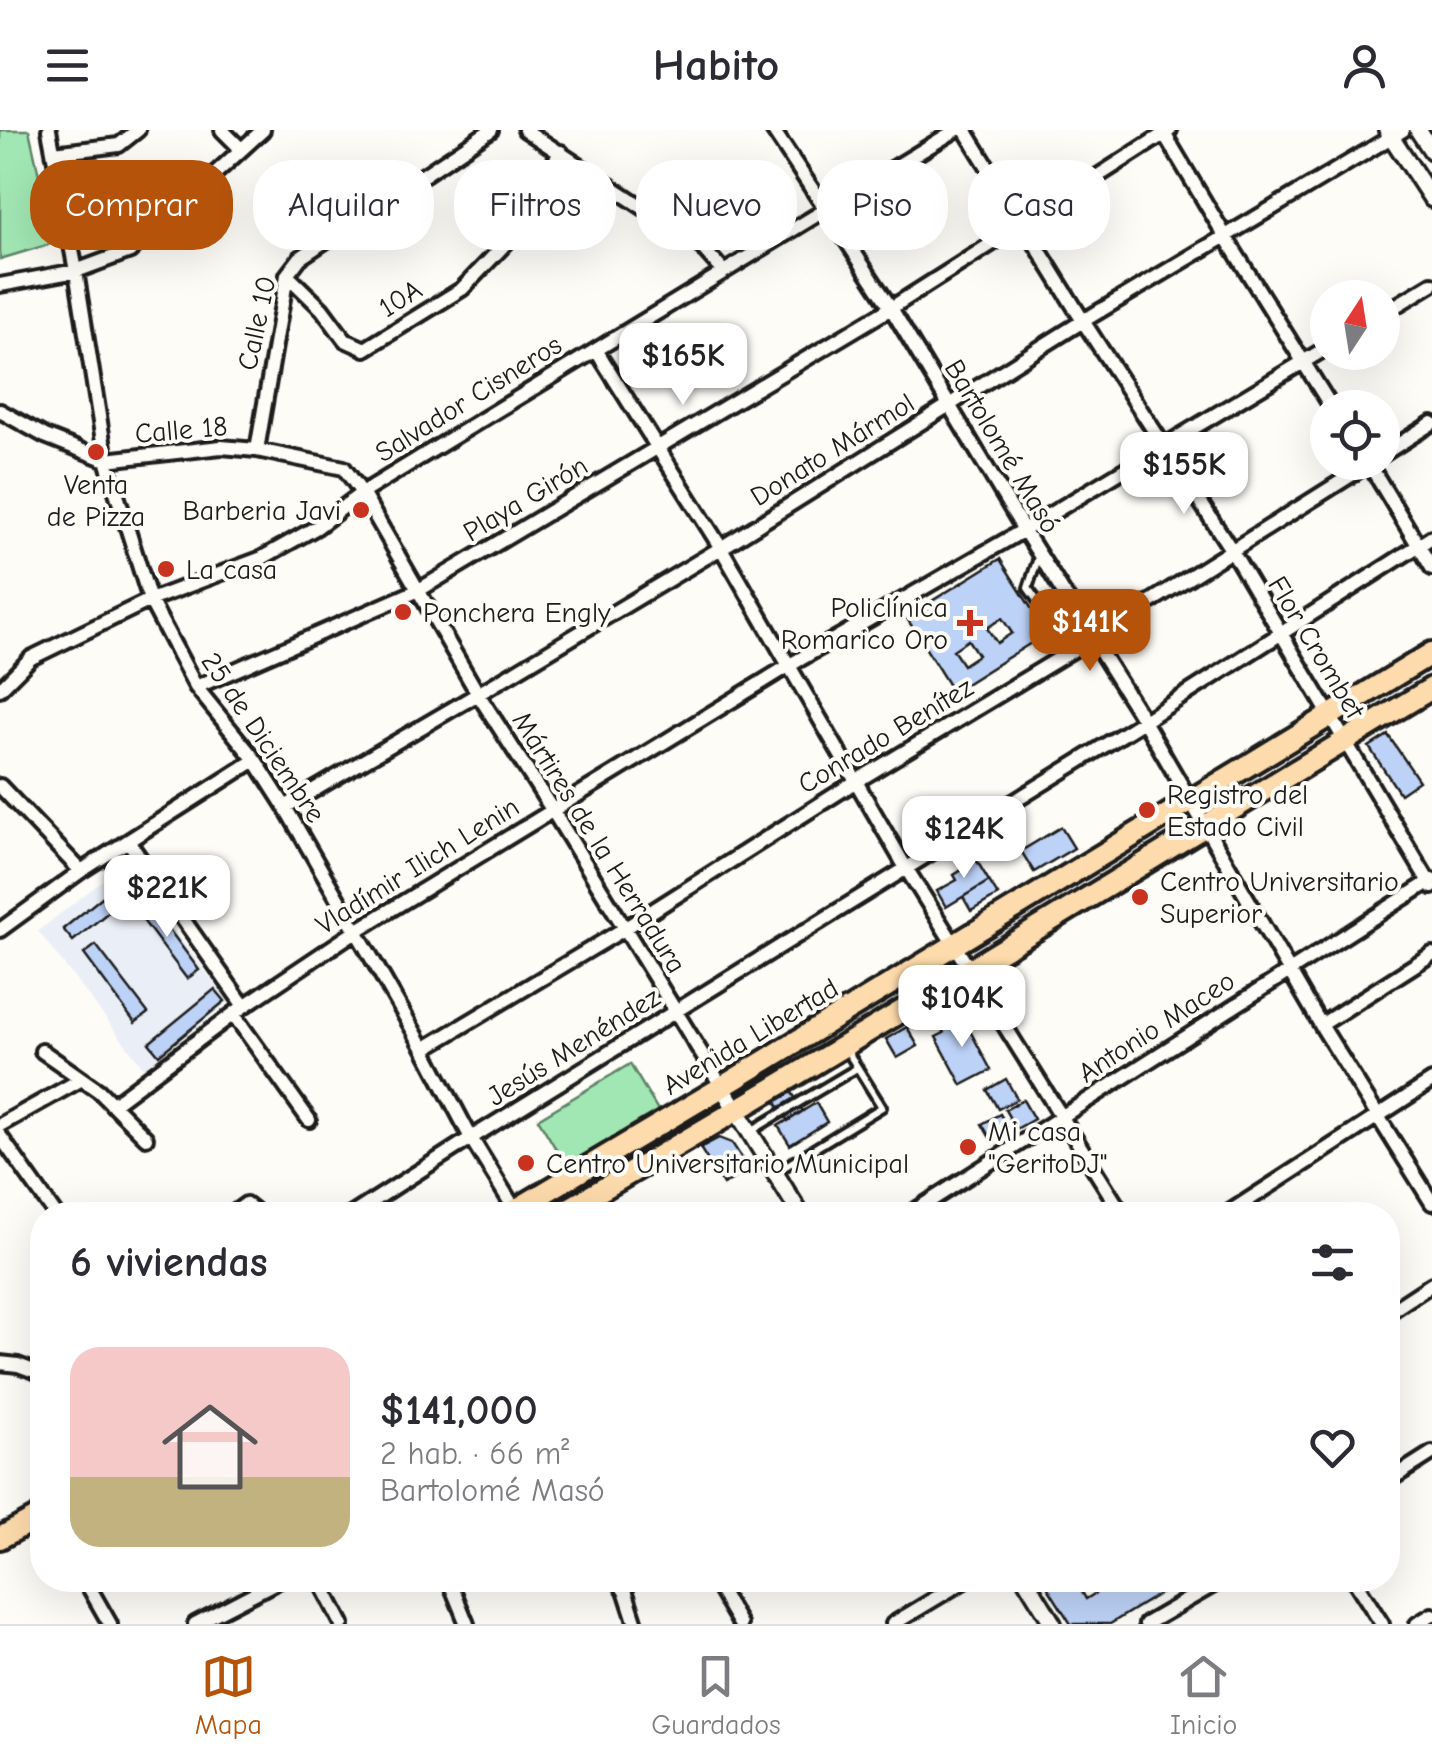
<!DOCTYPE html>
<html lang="es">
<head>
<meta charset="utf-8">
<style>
	body { margin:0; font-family:"Comic Neue",sans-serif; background:#f2f2f3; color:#2b2b33; height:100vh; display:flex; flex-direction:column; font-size:38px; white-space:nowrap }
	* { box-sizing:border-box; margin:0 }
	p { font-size:32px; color:#7c7c81 }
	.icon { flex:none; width:55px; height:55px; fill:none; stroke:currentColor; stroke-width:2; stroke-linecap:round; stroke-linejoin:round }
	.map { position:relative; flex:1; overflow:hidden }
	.sheet { position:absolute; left:30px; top:1072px; width:1370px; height:390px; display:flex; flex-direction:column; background:#fff; border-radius:40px; box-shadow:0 10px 40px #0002 }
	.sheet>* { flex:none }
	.guide { position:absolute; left:30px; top:30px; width:1372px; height:90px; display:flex; gap:20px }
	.needle { width:65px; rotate:12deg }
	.tools { position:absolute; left:1310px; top:150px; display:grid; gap:20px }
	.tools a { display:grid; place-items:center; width:90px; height:90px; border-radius:50%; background:#fff; box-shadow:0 10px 40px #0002; font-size:50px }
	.price { position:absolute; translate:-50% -85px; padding:0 22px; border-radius:20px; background:#fff; color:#222; font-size:32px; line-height:65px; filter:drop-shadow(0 2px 5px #0008) }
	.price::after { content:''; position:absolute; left:50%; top:60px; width:30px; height:22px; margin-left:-15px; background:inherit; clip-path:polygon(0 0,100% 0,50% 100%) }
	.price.selected { background:#b45309; color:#fff }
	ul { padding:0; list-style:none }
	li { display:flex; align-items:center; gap:30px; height:250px; padding:0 40px }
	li+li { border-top:2px solid #e1e1e2 }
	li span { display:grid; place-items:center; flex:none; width:280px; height:200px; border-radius:30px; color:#555 }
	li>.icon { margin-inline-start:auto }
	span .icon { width:120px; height:120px; fill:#fffc; stroke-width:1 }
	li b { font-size:42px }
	h2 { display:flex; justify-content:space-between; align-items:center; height:120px; padding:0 40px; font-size:42px }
	.chip { padding:0 35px; border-radius:40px; background:#fff; box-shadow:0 10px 40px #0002; font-size:35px; line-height:90px }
	.chip.selected { background:#b45309; color:#fff }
	header { display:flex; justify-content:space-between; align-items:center; height:130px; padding:0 40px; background:#fff; font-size:45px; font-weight:700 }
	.tab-bar { display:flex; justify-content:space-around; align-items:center; height:140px; border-top:2px solid #e1e1e2; background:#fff; font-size:28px; color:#7c7c81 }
	.tab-bar a { display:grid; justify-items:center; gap:5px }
	.tab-bar .selected { color:#b45309 }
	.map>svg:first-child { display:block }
	.built { fill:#eaeff7 }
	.green { fill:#a1e7b3; stroke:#5e8268; stroke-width:2.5 }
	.building { fill:#bdd2f7; stroke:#1c1c1c; stroke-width:2.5; fill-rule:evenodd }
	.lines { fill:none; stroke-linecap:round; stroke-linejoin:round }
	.service-casing { stroke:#1c1c1c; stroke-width:14 }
	.minor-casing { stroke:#1c1c1c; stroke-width:20 }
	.tertiary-casing { stroke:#1c1c1c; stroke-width:22 }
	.primary-casing { stroke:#1c1c1c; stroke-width:28 }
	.service { stroke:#fdfcf7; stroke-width:6 }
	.minor { stroke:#fdfcf7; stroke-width:12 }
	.tertiary { stroke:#fdfcf7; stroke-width:15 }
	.primary { stroke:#fedbac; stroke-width:20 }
	.poi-dot { fill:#c8321e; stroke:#fdfcf7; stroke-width:4 }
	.labels { text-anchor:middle; stroke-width:8; stroke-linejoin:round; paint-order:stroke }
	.street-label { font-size:28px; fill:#1c1c1c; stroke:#fdfcf7 }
	.poi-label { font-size:28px; fill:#1c1c1c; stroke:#fdfcf7; text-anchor:start }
</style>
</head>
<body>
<header><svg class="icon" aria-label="menu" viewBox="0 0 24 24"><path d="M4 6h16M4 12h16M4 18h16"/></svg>Habito<svg class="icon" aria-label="person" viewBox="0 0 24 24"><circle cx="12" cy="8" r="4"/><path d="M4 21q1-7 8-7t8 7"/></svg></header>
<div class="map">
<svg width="1432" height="1494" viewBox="0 0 1432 1494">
	<rect width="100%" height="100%" fill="#fdfcf7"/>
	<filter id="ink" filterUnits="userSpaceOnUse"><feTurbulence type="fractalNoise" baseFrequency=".01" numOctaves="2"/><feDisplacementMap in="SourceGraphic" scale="20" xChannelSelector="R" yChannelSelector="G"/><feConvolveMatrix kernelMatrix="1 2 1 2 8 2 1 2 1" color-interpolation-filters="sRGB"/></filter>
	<g filter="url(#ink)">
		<path class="built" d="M123 735 229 872 144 938 38 801Z"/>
		<path class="green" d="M0 0H29L54 113 0 129Z
			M630 934 661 985 568 1039 538 989Z"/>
		<path class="building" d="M1000 429 1047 503 953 562 906 487ZM1002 488 1012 503 997 513 987 498ZM968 510 978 525 963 535 953 520Z
			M1388 605 1419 651 1400 664 1369 617Z
			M1061 697 1074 718 1034 742 1021 721Z
			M971 721 989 751 946 777 937 761 957 750 954 745 968 736 962 726Z
			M129 745 139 757 73 811 63 799Z
			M989 751 998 765 971 781 963 767Z
			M148 771 199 840 187 849 136 781Z
			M96 815 148 883 135 893 84 824Z
			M215 859 225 871 159 925 149 913Z
			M961 884 991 940 962 955 936 907 944 903 940 895Z
			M907 897 918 916 897 928 886 909Z
			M1006 949 1017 969 998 979 987 960Z
			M791 961 803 981 788 991 775 971Z
			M1023 970 1034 989 1016 999 1005 980Z
			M816 973 827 992 790 1015 778 996Z
			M1000 984 1011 1003 993 1013 982 994Z
			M719 1008 732 1013 749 1039 723 1055 700 1018Z
			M1043 1450H1075L1086 1469 1117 1450H1154L1162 1462 1110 1494H1071Z"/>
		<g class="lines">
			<g class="service-casing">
				<path id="service" d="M1039 425 1028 458 1046 483 1077 490
					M751 1001 857 938
					M776 1042 882 977 846 919"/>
			</g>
			<g class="minor-casing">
				<path id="minor" d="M49 0 76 141 106 330 150 470 196 557 255 630 285 677 424 919 471 1008 517 1083
					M222 0 241 19
					M525 0 700 115 724 142
					M773 0 891 178 1024 400 1144 591 1321 895 1432 1073
					M965 0 1083 191 1232 421 1432 757
					M1162 0 1225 106 1332 278
					M54 23 119 15 138 0
					M287 145 322 179 345 210 365 219 462 159 506 113 528 71 561 22
					M0 155 76 141 130 121 263 0
					M1382 184 1432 154
					M596 220 721 418 906 738 1123 1085
					M0 281 45 306 106 330 221 317 257 320 344 338 362 363 478 564 553 681 722 957
					M257 320 287 145 300 128 491 0
					M1382 325 1432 293
					M1368 332 1432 438
					M196 557 419 460 891 178 1170 0
					M0 559 31 528 150 470 262 428 317 397 362 363 956 0
					M0 656 81 741
					M285 677 478 564 721 418 1083 191 1403 0
					M128 711 244 876
					M0 800 81 741 255 630
					M234 885 309 990
					M1321 895 1432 824
					M424 919 624 799 855 652 1093 508 1372 332
					M42 921 99 961 146 1008
					M112 975 244 876 356 801 790 535 1024 400 1328 217
					M0 995 82 949
					M0 1006 56 1085
					M231 1085 246 1074 260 1085
					M351 1085 471 1008 1144 591 1432 407
					M908 1085 1432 750
					M1225 1085 1432 951
					M1388 1183 1432 1154
					M0 1233 18 1235 42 1244
					M1388 1351 1432 1323
					M85 1450 110 1494
					M319 1450 342 1494
					M449 1450 467 1494
					M618 1450 626 1463 636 1494
					M714 1450 740 1494
					M1354 1450 1382 1494
					M195 1494 280 1450
					M893 1494 966 1450
					M1146 1494 1222 1450
					M1417 1494 1432 1485"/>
			</g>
			<g class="tertiary-casing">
				<path id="tertiary" d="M1387 0 1432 69
					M1418 0 1432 21
					M722 957 801 1085
					M1026 1450 1053 1494"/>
			</g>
			<g class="primary-casing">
				<path id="primary" d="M507 1085 722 957 1432 523
					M558 1085C852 915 1141 734 1432 558
					M0 1408 42 1385"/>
			</g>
			<use href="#service" class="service"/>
			<use href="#minor" class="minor"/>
			<use href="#tertiary" class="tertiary"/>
			<use href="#primary" class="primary"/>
		</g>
	</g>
	<g class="poi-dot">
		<circle cx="96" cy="322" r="10"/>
		<circle cx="361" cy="380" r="10"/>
		<circle cx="166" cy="439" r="10"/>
		<circle cx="403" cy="482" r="10"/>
		<path d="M965 478h10v10h10v10h-10v10h-10v-10h-10v-10h10z"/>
		<circle cx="1147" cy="680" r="10"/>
		<circle cx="1140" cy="767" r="10"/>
		<circle cx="968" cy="1017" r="10"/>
		<circle cx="526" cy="1033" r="10"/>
	</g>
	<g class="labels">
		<g class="street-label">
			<text transform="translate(400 168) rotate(-32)" y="10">10A</text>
			<text transform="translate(256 193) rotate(-78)" y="10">Calle 10</text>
			<text transform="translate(468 268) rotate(-32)" y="10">Salvador Cisneros</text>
			<text transform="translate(181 299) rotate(-5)" y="10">Calle 18</text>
			<text transform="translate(1003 316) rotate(59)" y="10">Bartolomé Masó</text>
			<text transform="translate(832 319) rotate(-32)" y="10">Donato Mármol</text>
			<text transform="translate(525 368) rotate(-31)" y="10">Playa Girón</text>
			<text transform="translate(1317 517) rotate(59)" y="10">Flor Crombet</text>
			<text transform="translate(885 605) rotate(-31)" y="10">Conrado Benítez</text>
			<text transform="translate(264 607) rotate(56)" y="10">25 de Diciembre</text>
			<text transform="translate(600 712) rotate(58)" y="10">Mártires de la Herradura</text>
			<text transform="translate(417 735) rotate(-32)" y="10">Vladímir Ilich Lenin</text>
			<text transform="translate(1156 896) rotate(-33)" y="10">Antonio Maceo</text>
			<text transform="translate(750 906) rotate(-31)" y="10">Avenida Libertad</text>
			<text transform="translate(573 916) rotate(-32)" y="10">Jesús Menéndez</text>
		</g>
		<g class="poi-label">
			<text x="96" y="364" text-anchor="middle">Venta<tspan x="96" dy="32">de Pizza</tspan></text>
			<text x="341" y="390" text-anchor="end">Barberia Javi</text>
			<text x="186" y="449">La casa</text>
			<text x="948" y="487" text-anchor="end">Policlínica<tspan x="948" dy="32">Romarico Oro</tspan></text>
			<text x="423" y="492">Ponchera Engly</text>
			<text x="1167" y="674">Registro del<tspan x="1167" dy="32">Estado Civil</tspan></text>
			<text x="1160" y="761">Centro Universitario<tspan x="1160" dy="32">Superior</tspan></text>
			<text x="988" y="1011">Mi casa<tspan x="988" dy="32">"GeritoDJ"</tspan></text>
			<text x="546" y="1043">Centro Universitario Municipal</text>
		</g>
	</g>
</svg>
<div class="tools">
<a><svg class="needle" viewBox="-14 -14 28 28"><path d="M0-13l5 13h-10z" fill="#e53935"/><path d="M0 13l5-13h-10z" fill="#7c7c81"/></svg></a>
<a><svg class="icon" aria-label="locate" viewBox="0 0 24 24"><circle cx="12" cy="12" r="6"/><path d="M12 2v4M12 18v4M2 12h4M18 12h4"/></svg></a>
</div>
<b class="price" style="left:683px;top:278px">$165K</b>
<b class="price" style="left:1184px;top:387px">$155K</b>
<b class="price selected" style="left:1090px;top:544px">$141K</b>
<b class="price" style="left:964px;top:751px">$124K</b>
<b class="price" style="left:167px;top:810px">$221K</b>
<b class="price" style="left:962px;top:920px">$104K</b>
<div class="guide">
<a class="chip selected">Comprar</a>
<a class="chip">Alquilar</a>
<a class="chip">Filtros</a>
<a class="chip">Nuevo</a>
<a class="chip">Piso</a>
<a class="chip">Casa</a>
</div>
<section class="sheet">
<h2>6 viviendas<svg class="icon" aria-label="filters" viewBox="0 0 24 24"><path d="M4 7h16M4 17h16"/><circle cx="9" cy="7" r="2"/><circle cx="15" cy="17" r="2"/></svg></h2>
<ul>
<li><span style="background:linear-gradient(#f6c9c9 65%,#c2b280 0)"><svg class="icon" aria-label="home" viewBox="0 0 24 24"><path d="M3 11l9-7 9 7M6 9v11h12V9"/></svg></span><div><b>$141,000</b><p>2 hab. · 66 m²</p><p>Bartolomé Masó</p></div><svg class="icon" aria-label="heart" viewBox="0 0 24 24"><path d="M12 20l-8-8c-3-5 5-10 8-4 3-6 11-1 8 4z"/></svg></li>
</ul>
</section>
</div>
<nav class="tab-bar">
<a class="selected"><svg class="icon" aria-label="map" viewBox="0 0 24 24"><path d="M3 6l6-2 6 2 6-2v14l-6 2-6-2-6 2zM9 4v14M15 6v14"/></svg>Mapa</a>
<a><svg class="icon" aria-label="saved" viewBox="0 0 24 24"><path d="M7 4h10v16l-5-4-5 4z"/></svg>Guardados</a>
<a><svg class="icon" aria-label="home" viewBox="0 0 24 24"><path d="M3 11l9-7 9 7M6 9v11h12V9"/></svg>Inicio</a>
</nav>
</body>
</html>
